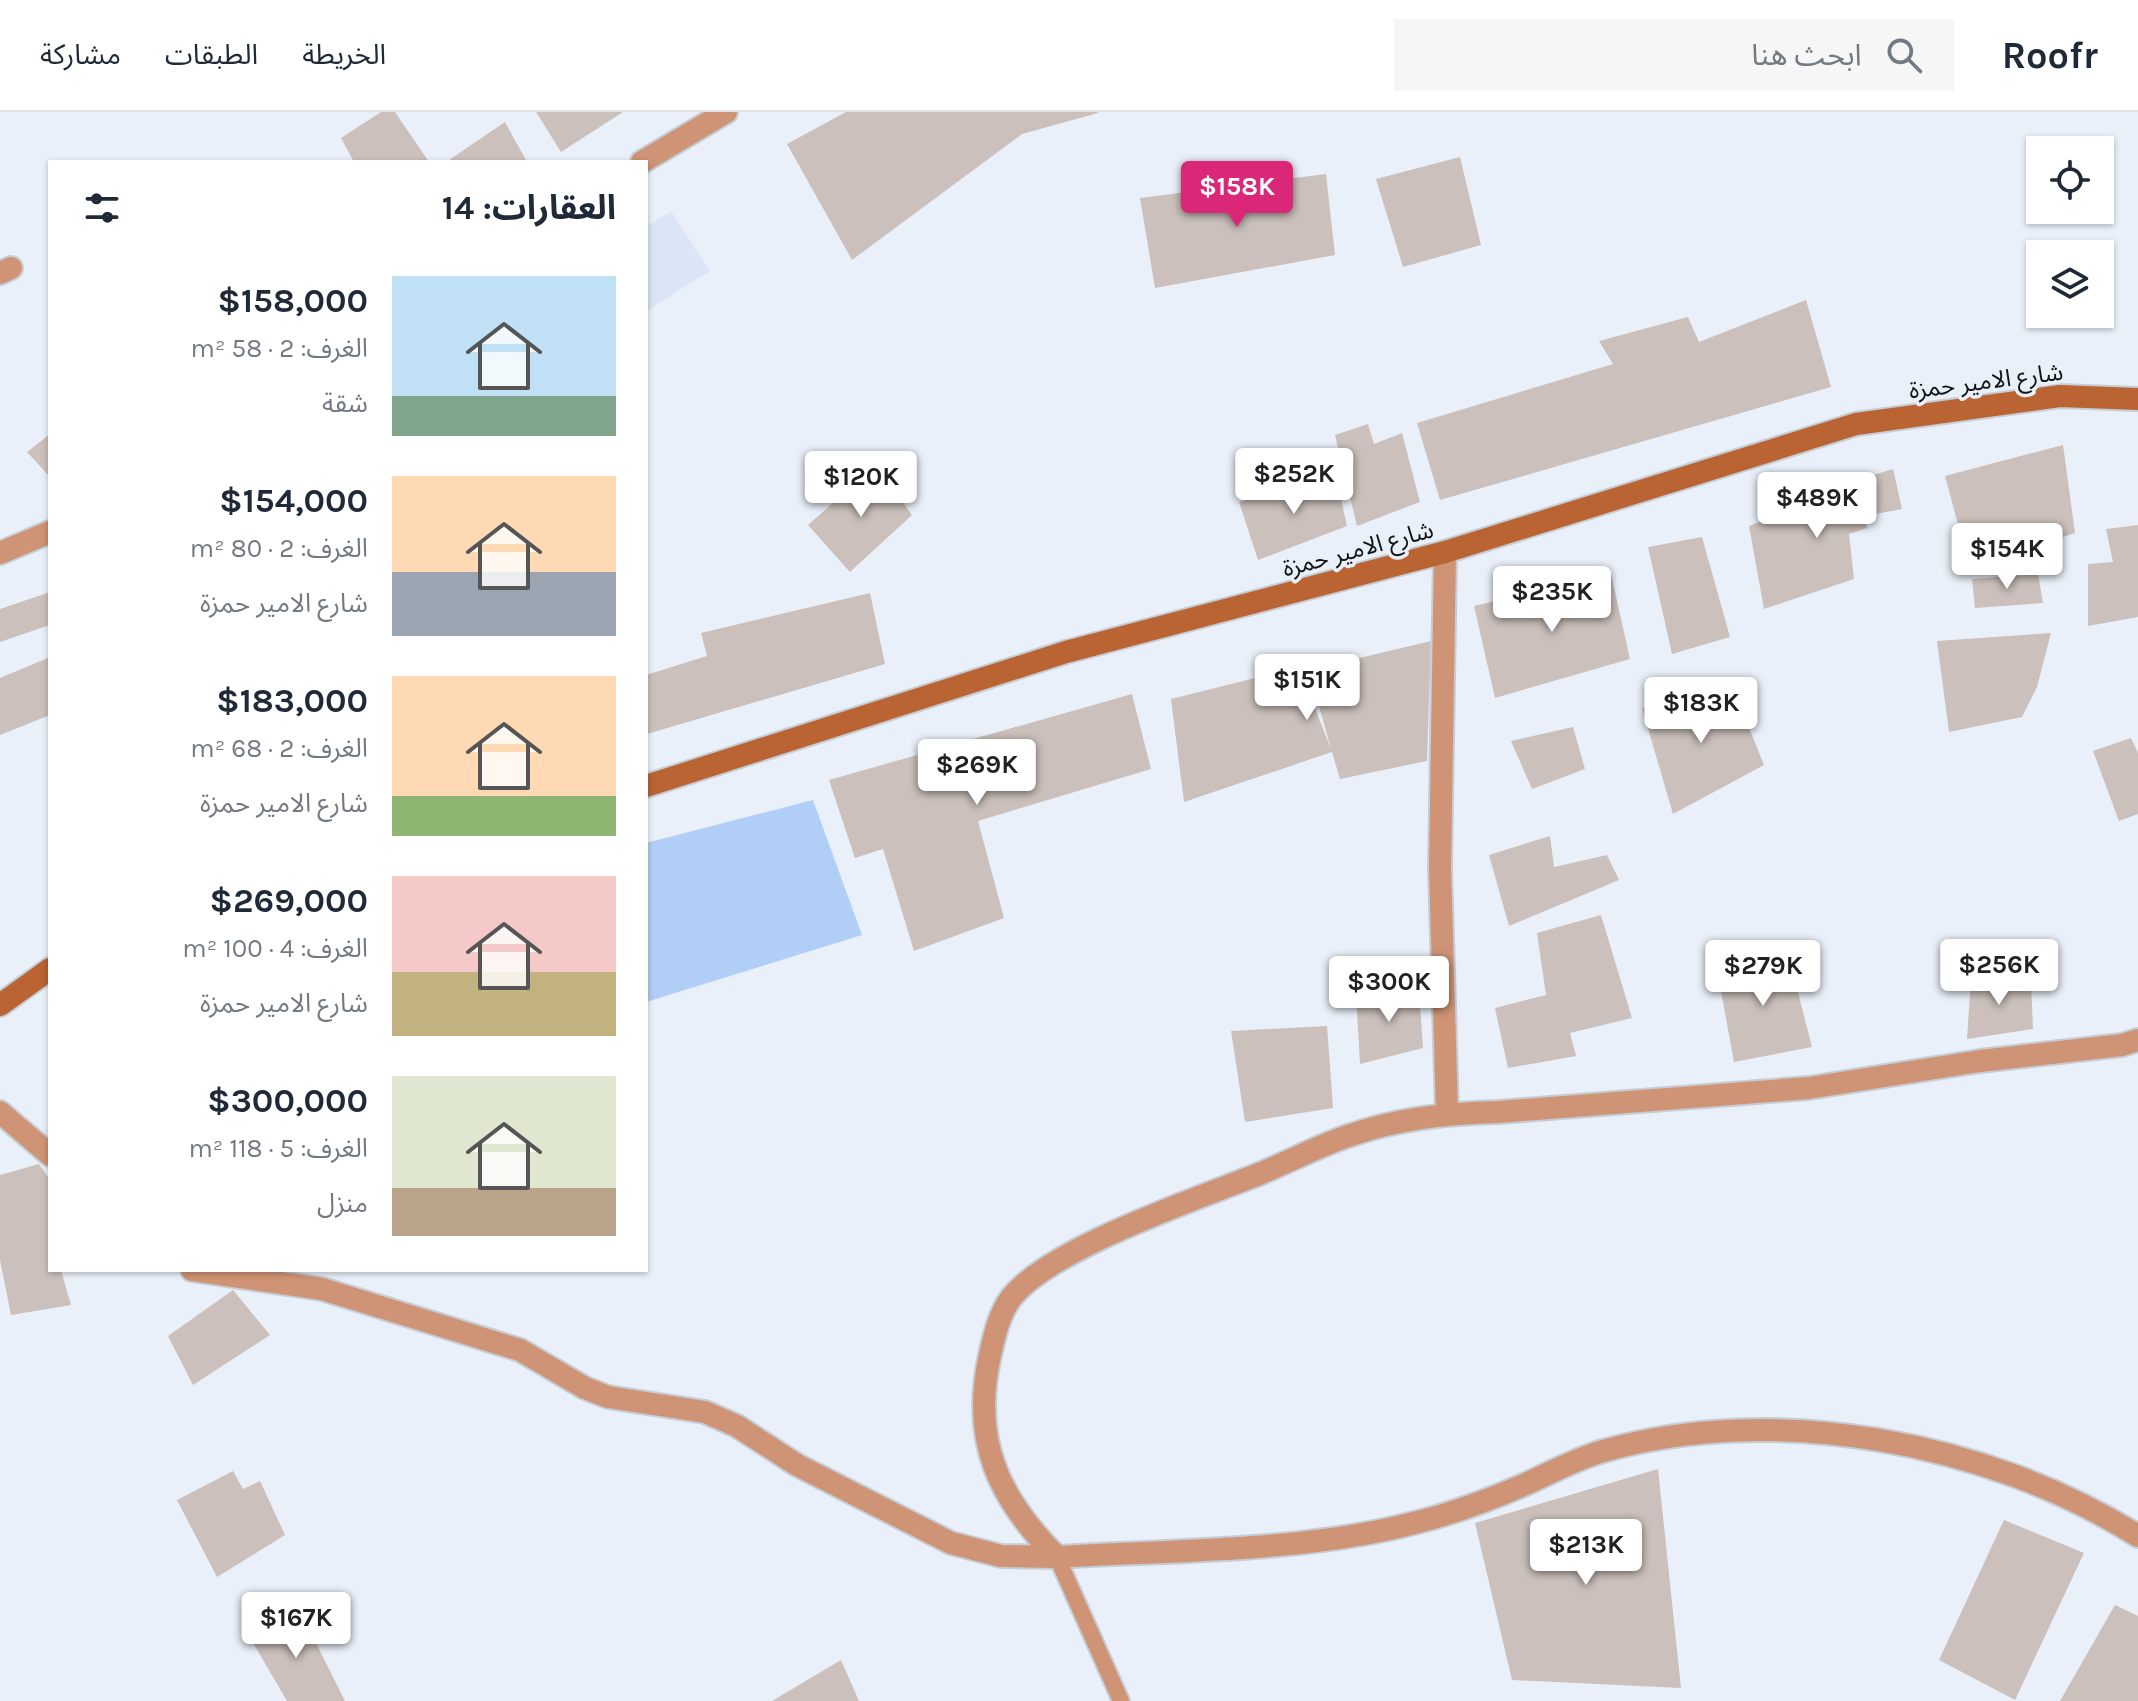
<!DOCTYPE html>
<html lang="ar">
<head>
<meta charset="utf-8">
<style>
	body { margin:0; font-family:Karla,"Noto Sans Arabic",sans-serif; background:#f6f6f7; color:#1f2937; direction:rtl; height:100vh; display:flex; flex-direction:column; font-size:30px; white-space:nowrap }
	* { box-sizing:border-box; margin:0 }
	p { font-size:26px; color:#747a83 }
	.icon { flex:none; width:44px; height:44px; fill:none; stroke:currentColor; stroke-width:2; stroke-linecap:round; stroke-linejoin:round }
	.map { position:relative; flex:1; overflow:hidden; direction:ltr }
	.details { position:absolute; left:48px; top:48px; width:600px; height:1112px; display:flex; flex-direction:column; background:#fff; border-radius:0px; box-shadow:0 2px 6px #0004; direction:rtl }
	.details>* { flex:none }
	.buttons { position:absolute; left:2026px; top:24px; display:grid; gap:16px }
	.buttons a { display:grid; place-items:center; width:88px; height:88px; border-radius:0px; background:#fff; box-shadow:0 2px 6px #0004; font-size:40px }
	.price { position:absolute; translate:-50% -68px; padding:0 18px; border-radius:8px; background:#fff; color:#222; font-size:26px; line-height:52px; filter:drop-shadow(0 2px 4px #0008) }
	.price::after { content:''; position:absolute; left:50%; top:48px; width:24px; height:18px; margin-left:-12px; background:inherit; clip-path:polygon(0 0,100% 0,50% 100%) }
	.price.selected { background:#db2777; color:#fff }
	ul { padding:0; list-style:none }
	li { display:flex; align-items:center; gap:24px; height:200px; padding:0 32px }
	li span { display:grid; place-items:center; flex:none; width:224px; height:160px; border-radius:0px; color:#555 }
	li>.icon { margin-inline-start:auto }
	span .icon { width:96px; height:96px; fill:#fffc; stroke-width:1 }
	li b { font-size:34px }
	h2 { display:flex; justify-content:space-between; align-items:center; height:96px; padding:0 32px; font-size:34px }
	header { display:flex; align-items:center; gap:48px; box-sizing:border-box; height:112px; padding:0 40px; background:#fff; border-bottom:2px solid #e0e1e3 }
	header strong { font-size:38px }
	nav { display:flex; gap:44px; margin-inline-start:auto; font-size:28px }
	.search { width:560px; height:72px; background:#f6f6f7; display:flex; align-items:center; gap:20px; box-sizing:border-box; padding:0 28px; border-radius:0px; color:#747a83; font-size:30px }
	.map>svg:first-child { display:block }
	.built { fill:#dae6f5 }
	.green { fill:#b0cef6 }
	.building { fill:#cbc0bb }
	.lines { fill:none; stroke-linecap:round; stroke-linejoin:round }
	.service-casing { stroke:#c7cdd5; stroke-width:20 }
	.minor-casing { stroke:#c7cdd5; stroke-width:26 }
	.secondary-casing { stroke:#c7cdd5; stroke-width:26 }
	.service { stroke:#cf9475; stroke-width:16 }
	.minor { stroke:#cf9475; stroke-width:22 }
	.secondary { stroke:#ba6433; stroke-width:22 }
	.labels { text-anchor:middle; stroke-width:7; stroke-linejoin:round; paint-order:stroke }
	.street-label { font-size:24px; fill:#121518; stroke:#eaf0f9 }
</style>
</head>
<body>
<header>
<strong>Roofr</strong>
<div class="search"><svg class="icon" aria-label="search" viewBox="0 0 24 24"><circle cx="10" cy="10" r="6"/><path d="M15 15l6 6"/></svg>ابحث هنا</div>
<nav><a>الخريطة</a><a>الطبقات</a><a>مشاركة</a></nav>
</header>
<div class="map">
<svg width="2138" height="1589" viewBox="0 0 2138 1589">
	<rect width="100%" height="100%" fill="#eaf0f9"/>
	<path class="built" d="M671 99 710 159 646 199V115Z"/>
	<path class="green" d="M813 688 862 823 646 890V731Z"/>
	<path class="building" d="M381 0H395L429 50H354L341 26Z
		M536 0H623L561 40Z
		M846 0H1098V1L1022 22 852 148 787 32Z
		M505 10 527 50H446Z
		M1460 45 1481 133 1403 155 1376 67Z
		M1326 62 1335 143 1155 176 1140 86Z
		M1806 188 1831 275 1440 388 1417 311 1613 252 1599 229 1688 205 1699 230Z
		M1368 312 1374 332 1402 321 1420 390 1357 414 1335 323Z
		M50 322V365L27 340Z
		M2063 333 2075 421 1970 457 1945 364Z
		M876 353 912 403 850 460 808 413Z
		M1893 357 1902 397 1865 404 1867 416 1849 422 1854 467 1764 497 1749 414 1826 386 1830 402 1841 400 1833 375Z
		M1336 364 1347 414 1258 448 1239 390Z
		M2138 413V505L2088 514V452L2113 450 2106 417Z
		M1702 425 1730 525 1672 542 1648 435Z
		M1611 462 1630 547 1495 586 1474 494Z
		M2038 462 2043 491 1975 496 1972 467Z
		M50 480V513L0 530V497Z
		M870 481 885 552 647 622 646 563 707 544 701 521Z
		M2051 521 2037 575 2022 605 1949 620 1937 529Z
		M1431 529 1427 649 1340 667 1332 640 1184 690 1171 587 1271 562 1276 575 1303 566 1331 637 1309 558Z
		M50 545V603L0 623V566Z
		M1733 576 1764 653 1673 702 1642 596Z
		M1132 582 1151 657 978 709 1004 806 914 839 883 737 855 746 829 668Z
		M1573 615 1585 657 1532 677 1511 629Z
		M2131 626 2138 641V702L2119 709 2093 639Z
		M1550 724 1554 755 1607 743 1619 768 1509 814 1489 743Z
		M1601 803 1632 906 1570 921 1576 944 1508 956 1495 896 1546 883 1537 821Z
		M1788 841 1812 935 1734 950 1717 857Z
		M1971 866 2031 869 2033 917 1967 927Z
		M1419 878 1423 936 1360 952 1356 882Z
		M1327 914 1333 996 1245 1010 1231 919Z
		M39 1052 50 1068V1158H61L71 1193 11 1203 0 1148V1063Z
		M233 1178 270 1223 193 1273 168 1224Z
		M1658 1357 1681 1576 1512 1568 1475 1411Z
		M233 1359 243 1377 260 1369 285 1423 217 1465 177 1388Z
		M2004 1408 2084 1441 2015 1588 1939 1548Z
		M2115 1493 2138 1504V1589H2060Z
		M298 1495 345 1589H287L249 1524Z
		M841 1548 859 1589H772Z"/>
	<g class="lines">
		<g class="service-casing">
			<path id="service" d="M1057 1445 1121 1589"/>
		</g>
		<g class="minor-casing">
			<path id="minor" d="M642 50 726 0
				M0 161 11 156
				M1445 440 1440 756 1447 1001
				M0 441 50 420
				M2138 928 2122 933 1980 949 1809 976 1498 1000C1450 1001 1401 1006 1354 1022 1322 1032 1291 1049 1259 1062 1197 1087 1050 1136 1011 1186 999 1202 994 1225 990 1243 971 1328 998 1386 1057 1445 1173 1438 1306 1440 1418 1410 1454 1401 1491 1387 1526 1372 1552 1360 1576 1347 1603 1339 1774 1290 1989 1330 2138 1424
				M0 1000 50 1043
				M192 1158 322 1177 520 1238 585 1276 608 1285 705 1300 737 1314 797 1353 951 1431 1001 1444 1057 1445"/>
		</g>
		<g class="secondary-casing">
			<path id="secondary" d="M646 674 1066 540 1445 440 1856 312 2060 284 2138 287
				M0 893 50 857"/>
		</g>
		<use href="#service" class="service"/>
		<use href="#minor" class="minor"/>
		<use href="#secondary" class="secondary"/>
	</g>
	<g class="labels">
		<g class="street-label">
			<text transform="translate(1986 269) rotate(-7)" y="8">شارع الامير حمزة</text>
			<text transform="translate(1358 437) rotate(-15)" y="8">شارع الامير حمزة</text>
		</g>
	</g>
</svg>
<div class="buttons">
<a><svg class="icon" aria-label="locate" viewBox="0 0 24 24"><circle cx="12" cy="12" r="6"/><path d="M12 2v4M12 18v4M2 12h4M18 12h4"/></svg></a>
<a><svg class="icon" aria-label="layers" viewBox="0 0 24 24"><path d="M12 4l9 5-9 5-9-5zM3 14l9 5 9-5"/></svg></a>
</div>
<b class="price selected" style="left:1237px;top:117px">$158K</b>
<b class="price" style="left:1294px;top:404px">$252K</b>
<b class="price" style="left:861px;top:407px">$120K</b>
<b class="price" style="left:1817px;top:428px">$489K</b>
<b class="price" style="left:2007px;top:479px">$154K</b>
<b class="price" style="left:1552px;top:522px">$235K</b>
<b class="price" style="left:1307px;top:610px">$151K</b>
<b class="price" style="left:1701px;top:633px">$183K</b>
<b class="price" style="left:977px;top:695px">$269K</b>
<b class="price" style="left:1999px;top:895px">$256K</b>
<b class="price" style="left:1763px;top:896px">$279K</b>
<b class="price" style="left:1389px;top:912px">$300K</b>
<b class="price" style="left:1586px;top:1475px">$213K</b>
<b class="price" style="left:296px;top:1548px">$167K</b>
<section class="details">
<h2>العقارات: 14<svg class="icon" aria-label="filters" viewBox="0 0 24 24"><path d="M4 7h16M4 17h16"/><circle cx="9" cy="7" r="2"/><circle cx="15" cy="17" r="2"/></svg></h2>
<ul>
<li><span style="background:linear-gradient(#bfe0f5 75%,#7fa58c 0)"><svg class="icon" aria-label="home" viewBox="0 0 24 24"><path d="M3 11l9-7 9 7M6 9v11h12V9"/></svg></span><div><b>$158,000</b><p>الغرف: 2 · 58 m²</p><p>شقة</p></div></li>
<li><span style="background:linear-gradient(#ffd9b3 60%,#9aa5b1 0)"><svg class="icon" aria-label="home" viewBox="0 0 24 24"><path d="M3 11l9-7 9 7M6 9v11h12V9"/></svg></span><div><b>$154,000</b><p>الغرف: 2 · 80 m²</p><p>شارع الامير حمزة</p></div></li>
<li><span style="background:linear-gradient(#ffd9b3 75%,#8fb573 0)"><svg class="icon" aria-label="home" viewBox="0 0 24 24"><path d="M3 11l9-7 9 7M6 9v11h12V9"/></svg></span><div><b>$183,000</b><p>الغرف: 2 · 68 m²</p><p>شارع الامير حمزة</p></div></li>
<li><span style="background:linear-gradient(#f6c9c9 60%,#c2b280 0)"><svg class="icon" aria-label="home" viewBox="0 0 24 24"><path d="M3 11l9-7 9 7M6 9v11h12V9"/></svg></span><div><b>$269,000</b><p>الغرف: 4 · 100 m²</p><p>شارع الامير حمزة</p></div></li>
<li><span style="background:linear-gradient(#dfe7d0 70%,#b9a48a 0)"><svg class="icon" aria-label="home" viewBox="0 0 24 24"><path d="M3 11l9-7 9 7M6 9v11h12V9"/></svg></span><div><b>$300,000</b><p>الغرف: 5 · 118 m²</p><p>منزل</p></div></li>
</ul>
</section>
</div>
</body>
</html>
